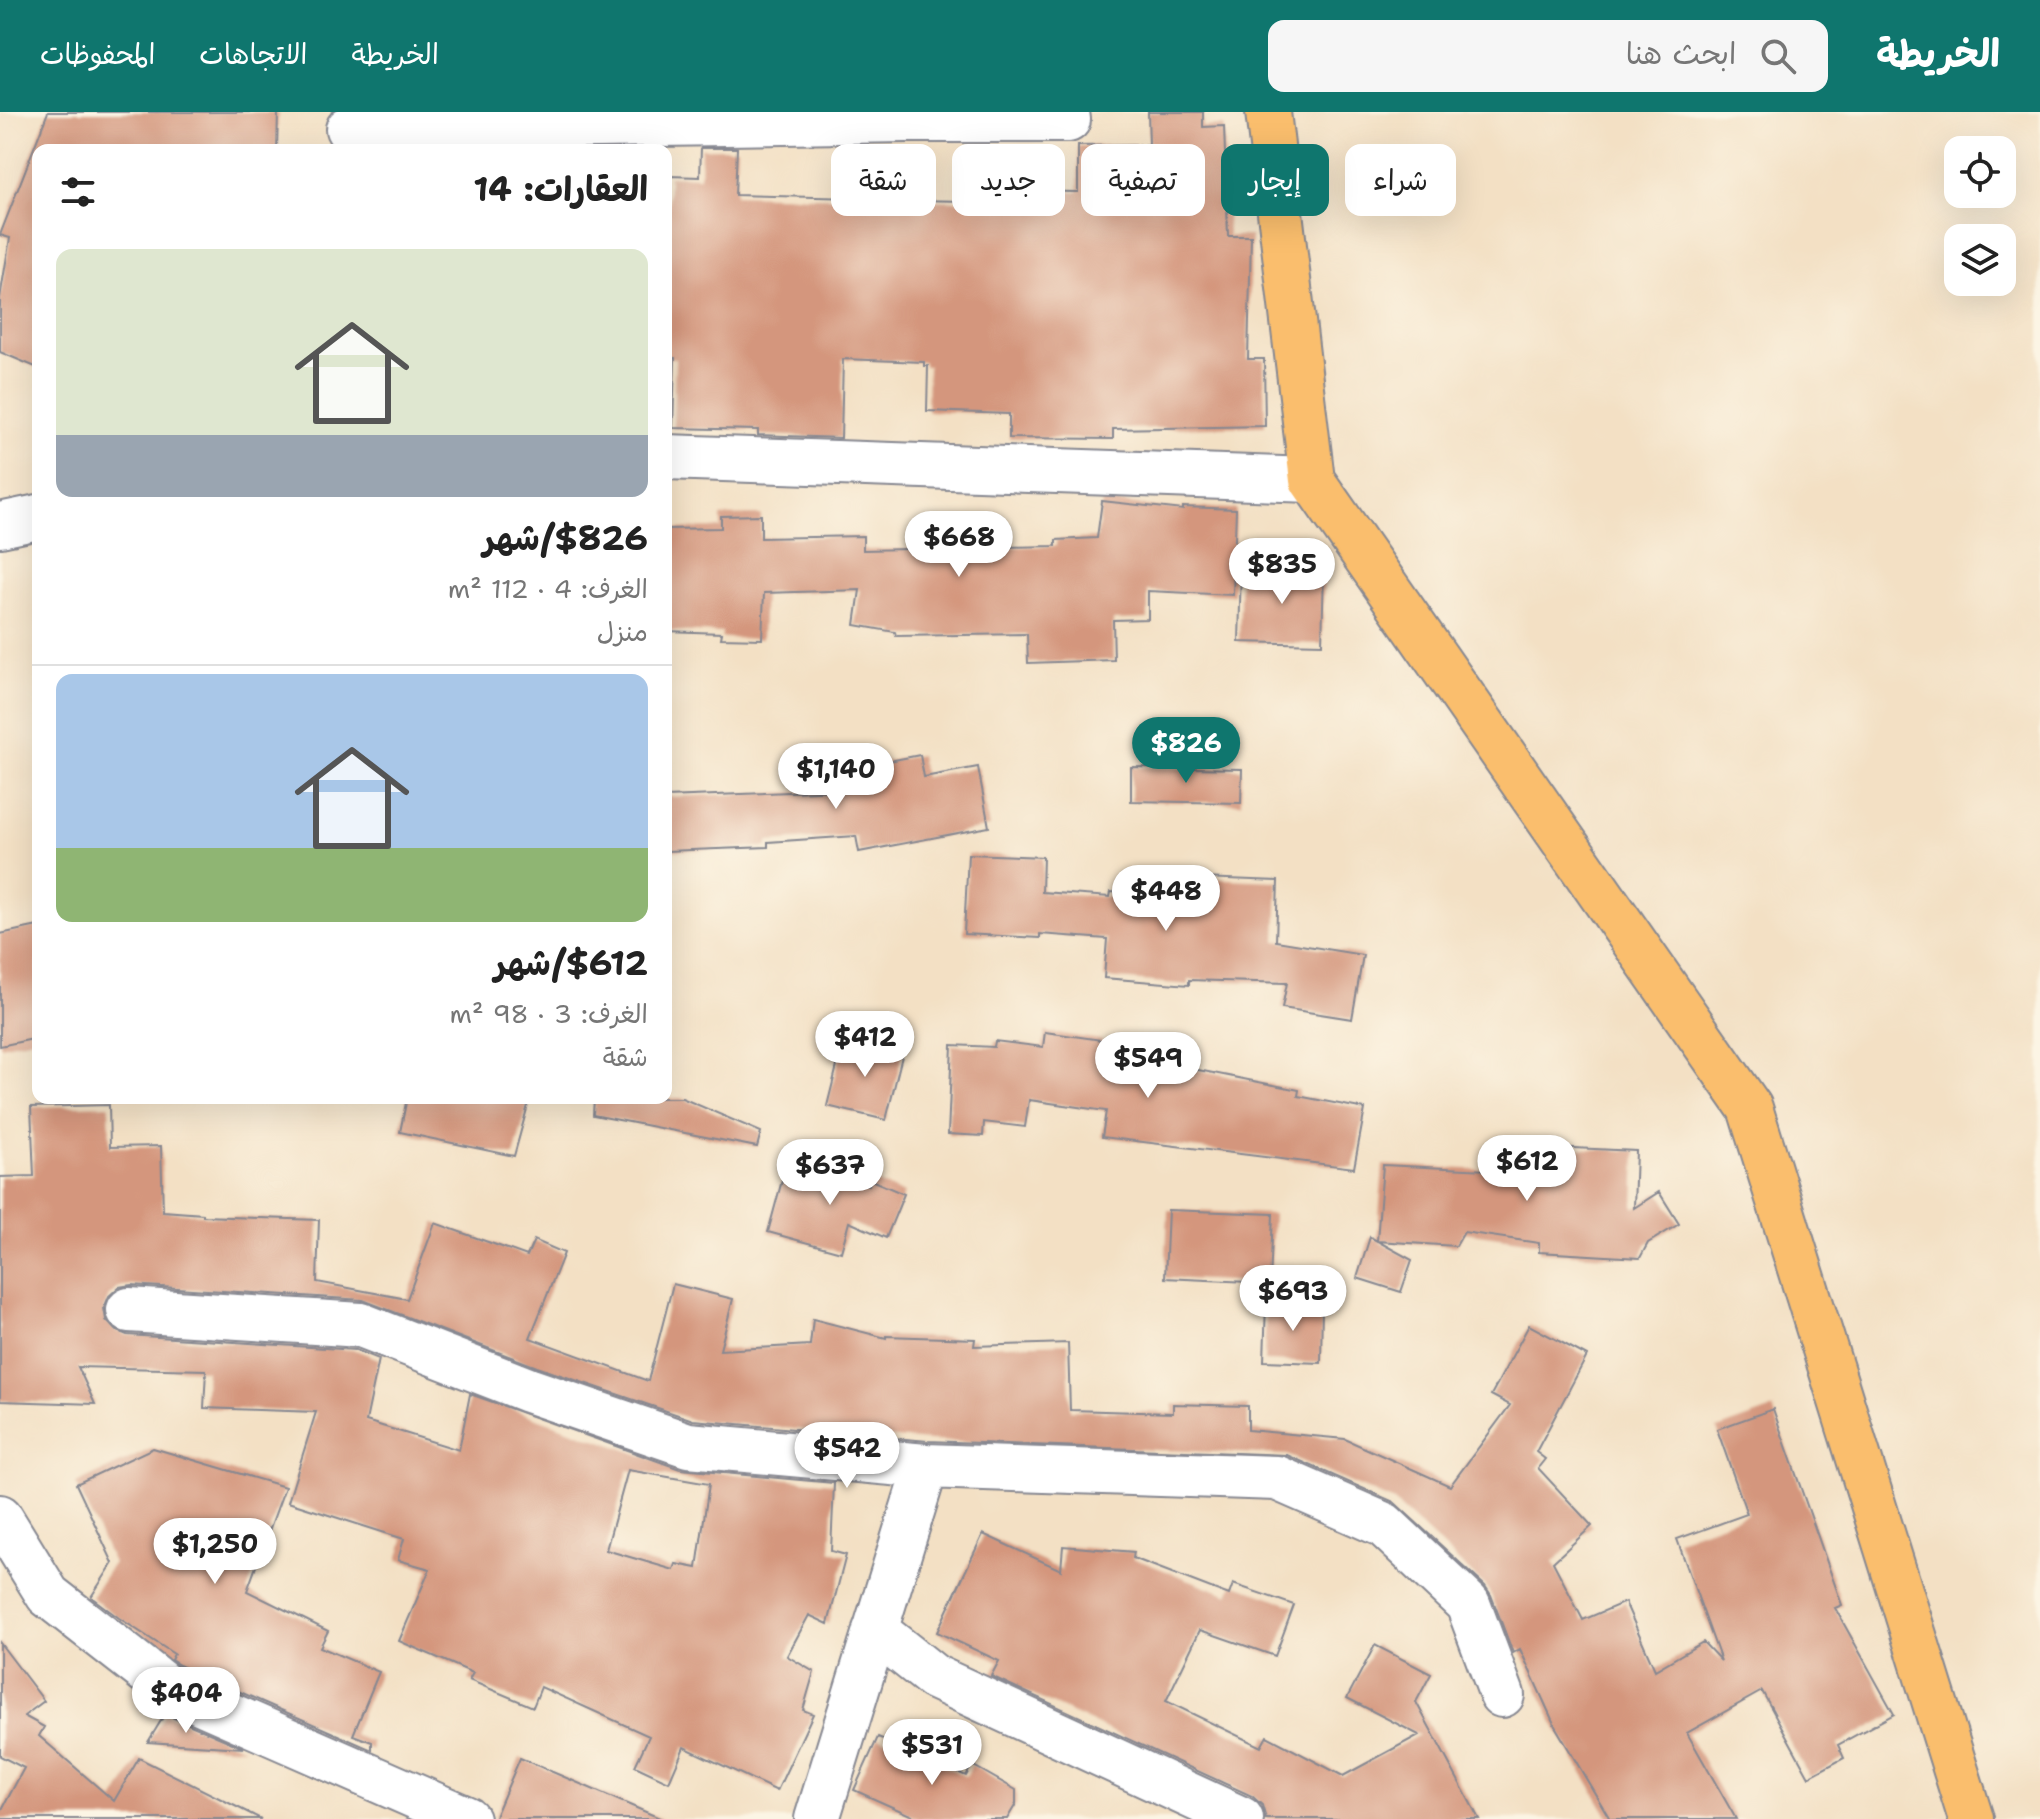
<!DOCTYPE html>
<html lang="ar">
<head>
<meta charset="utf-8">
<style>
	body { margin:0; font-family:"Shantell Sans","Playpen Sans Arabic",sans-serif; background:#f6f6f6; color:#222; direction:rtl; height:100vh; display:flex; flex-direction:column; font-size:30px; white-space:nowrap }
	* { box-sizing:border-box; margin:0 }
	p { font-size:26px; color:#767676 }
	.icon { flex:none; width:44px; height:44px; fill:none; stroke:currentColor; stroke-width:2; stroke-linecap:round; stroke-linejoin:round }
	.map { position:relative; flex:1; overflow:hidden; direction:ltr }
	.drawer { position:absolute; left:32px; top:32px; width:640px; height:960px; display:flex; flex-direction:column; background:#fff; border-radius:16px; box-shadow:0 8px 32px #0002; direction:rtl }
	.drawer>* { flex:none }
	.hud { position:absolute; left:696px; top:32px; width:760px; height:72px; direction:rtl; display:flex; gap:16px }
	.controls { position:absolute; left:1944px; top:24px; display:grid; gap:16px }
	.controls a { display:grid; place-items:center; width:72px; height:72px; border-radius:16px; background:#fff; box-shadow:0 8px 32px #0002; font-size:40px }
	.price { position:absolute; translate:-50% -68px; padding:0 18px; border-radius:28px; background:#fff; color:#222; font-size:26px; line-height:52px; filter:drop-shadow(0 2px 4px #0008) }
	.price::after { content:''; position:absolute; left:50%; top:48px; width:24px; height:18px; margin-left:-12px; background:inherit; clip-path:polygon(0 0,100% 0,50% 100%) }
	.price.current { background:#0f766e; color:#fff }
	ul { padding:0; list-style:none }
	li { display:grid; align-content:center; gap:16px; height:424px; padding:0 24px }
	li+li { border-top:2px solid #e0e0e0 }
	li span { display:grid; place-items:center; height:248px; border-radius:16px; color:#555 }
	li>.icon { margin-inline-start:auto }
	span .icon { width:144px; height:144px; fill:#fffc; stroke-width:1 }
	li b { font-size:34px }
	h2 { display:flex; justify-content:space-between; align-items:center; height:96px; padding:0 24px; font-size:34px }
	.tag { padding:0 28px; border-radius:16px; background:#fff; box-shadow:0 8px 32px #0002; font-size:28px; line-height:72px }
	.tag.current { background:#0f766e; color:#fff }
	header { display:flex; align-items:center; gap:48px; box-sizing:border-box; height:112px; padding:0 40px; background:#0f766e; color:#fff }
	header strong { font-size:38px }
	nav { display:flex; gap:44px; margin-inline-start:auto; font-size:28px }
	.search { width:560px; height:72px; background:#f6f6f6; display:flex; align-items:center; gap:20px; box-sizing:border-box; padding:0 28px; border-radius:16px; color:#767676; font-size:30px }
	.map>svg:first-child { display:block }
	.building { fill:#d4967d; fill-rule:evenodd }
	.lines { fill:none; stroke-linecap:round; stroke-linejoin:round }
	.minor-casing { stroke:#878891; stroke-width:48 }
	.major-casing { stroke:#878891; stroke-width:48 }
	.minor { stroke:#fff; stroke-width:44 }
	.major { stroke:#fabe6d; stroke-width:44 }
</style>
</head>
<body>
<header>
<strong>الخريطة</strong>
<div class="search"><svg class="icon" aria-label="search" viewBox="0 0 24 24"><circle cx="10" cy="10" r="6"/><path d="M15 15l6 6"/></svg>ابحث هنا</div>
<nav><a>الخريطة</a><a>الاتجاهات</a><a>المحفوظات</a></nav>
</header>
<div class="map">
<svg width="2040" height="1707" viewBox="0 0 2040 1707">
	<rect width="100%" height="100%" fill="#fcf5e5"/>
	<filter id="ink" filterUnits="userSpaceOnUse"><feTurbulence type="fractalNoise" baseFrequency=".0125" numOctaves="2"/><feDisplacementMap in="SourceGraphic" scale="16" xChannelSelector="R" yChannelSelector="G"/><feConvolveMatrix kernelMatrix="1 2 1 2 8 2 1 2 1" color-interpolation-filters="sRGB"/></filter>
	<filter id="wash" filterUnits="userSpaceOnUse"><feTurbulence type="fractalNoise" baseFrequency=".006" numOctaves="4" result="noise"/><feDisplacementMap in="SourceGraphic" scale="32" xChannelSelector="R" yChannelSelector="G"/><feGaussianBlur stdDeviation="1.8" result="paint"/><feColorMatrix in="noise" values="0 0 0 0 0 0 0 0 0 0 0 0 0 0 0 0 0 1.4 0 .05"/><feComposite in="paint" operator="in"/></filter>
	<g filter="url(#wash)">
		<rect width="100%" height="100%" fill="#f3e0c4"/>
		<g id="blocks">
			<path class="building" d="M48 0H278L277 38H38V256L0 240V186L10 126 0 123Z
				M1148 0H1203V15L1224 14 1228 124H1251L1248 247H1264L1265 314 1113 317V327L1009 326V302L927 299 928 254H924V250L843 247 841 326 758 323V318L673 316 675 246H666L669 64 700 65 701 36H737L735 83 856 86V80L914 79V88L1019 90V79L1078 80V34L1149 33Z
				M1102 389 1183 398V395L1236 397 1233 483 1148 479V507L1113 508 1114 548 1028 551 1027 522 896 524 895 520 855 513 860 478 764 481 762 527 721 526 722 521 666 519V417L721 416V404L761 403V426L863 424V438L1056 434V428L1097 426Z
				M1241 455 1324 457 1322 532 1239 530Z
				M920 643 924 665 978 655 989 715 859 740 856 724 768 730V735L666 739V685L841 678 838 659Z
				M1131 655 1242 657 1241 691 1131 689Z
				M968 742 1043 745 1042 780 1110 785 1111 780 1201 787 1202 766 1278 769 1276 829 1363 843 1352 907 1282 896 1287 871 1189 868V873L1104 866 1107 827 1040 822V826L964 822Z
				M38 814V926L0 934V822Z
				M1045 920 1102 928V933L1185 943 1183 955 1299 978 1298 984 1365 997 1354 1056 1102 1025 1106 999 1029 988 1025 1015 984 1010 983 1024 948 1022 952 933 994 935 995 929 1043 935Z
				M844 926 903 940 886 1008 827 994Z
				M407 986H530L514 1044 400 1020Z
				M594 986H682L761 1020 757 1035 593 1003Z
				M109 993 110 1035 161 1034 163 1099 203 1102V1104L319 1108 317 1170 407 1187 435 1111 527 1144 534 1128 564 1141 530 1226 648 1269 673 1172 733 1187 720 1238 810 1233 813 1207 886 1226V1224L975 1227 974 1234 1068 1231 1070 1298 1173 1301V1292L1248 1294V1318L1345 1327 1450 1374 1510 1293 1491 1283 1529 1213 1587 1244 1536 1340 1545 1347 1538 1356 1592 1414 1553 1450 1583 1508 1625 1490 1655 1558 1703 1530 1721 1549 1677 1427 1747 1402 1717 1317 1773 1297 1842 1493 1835 1496 1894 1602 1838 1633 1844 1646 1809 1665 1762 1579 1687 1621 1736 1707H1610L1555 1614 1520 1537 1513 1541 1491 1483 1485 1474 1394 1390 1287 1343 928 1329 693 1308 537 1255 363 1188 131 1173 119 1175 109 1184 104 1196 106 1208 115 1218 127 1223 356 1238 379 1247 366 1309 459 1338 470 1282 680 1357 834 1371 831 1439 846 1443 828 1512 809 1503 787 1544 814 1560 803 1598 813 1602 777 1679 684 1635 669 1670 635 1654 649 1624 541 1575 533 1595 469 1568 473 1561 399 1529 430 1457 398 1448 404 1427 288 1390 316 1300 204 1296 206 1258 78 1255 95 1292 0 1289V1065L34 1064 31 995ZM628 1358 709 1372 697 1456 676 1452 674 1458 606 1438Z
				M1509 1033 1636 1039 1634 1096 1659 1080 1679 1112 1648 1131 1640 1146 1539 1140V1131L1464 1120 1456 1134 1377 1129 1383 1053 1508 1059Z
				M787 1050 869 1073 871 1068 904 1082 886 1126 849 1110 841 1140 768 1120Z
				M1168 1098 1273 1102 1270 1171 1165 1166Z
				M1370 1125 1412 1148 1401 1180 1357 1166Z
				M1266 1191 1322 1193 1321 1251 1264 1249Z
				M153 1336 285 1375 247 1479 328 1519 320 1535 379 1560 353 1623 372 1630V1638L179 1553 171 1548 174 1542 119 1506 91 1485 113 1451 76 1372Z
				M983 1422 1061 1458 1063 1434 1134 1440 1133 1446 1229 1483 1233 1472 1294 1493 1275 1544 1200 1518 1166 1589 1261 1635 1267 1624 1343 1664 1419 1623 1347 1586 1375 1533 1431 1562 1416 1590 1479 1707H1266L1262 1693 1252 1684 991 1564 999 1549 937 1520Z
				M0 1531 44 1589 24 1604 44 1615 39 1624 114 1689 139 1646 261 1707H0V1701L24 1656 0 1644Z
				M165 1602 244 1636 148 1630Z
				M878 1625 966 1664 972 1653 1016 1678V1692L1007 1707H919L854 1678Z
				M520 1646 662 1707H494Z"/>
		</g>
	</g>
	<g filter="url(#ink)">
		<use href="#blocks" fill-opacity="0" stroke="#878891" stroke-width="2"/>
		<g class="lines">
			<g class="minor-casing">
				<path id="minor" d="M348 17 906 8H1068L1067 0
					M666 345 1312 368
					M0 413 38 405
					M129 1198 361 1213 528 1278 688 1333 926 1354 817 1707
					M926 1354 1277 1366 1384 1413 1468 1492 1502 1583
					M0 1405 48 1483 166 1575 467 1707
					M875 1518 934 1565 1241 1707"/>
			</g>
			<g class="major-casing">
				<path id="major" d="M1268 0 1312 368 1750 996 1971 1707"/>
			</g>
			<use href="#minor" class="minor"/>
			<use href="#major" class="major"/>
		</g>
	</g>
</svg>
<div class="controls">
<a><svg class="icon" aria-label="locate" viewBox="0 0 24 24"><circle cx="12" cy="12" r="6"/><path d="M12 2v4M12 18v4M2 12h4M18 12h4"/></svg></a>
<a><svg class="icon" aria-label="layers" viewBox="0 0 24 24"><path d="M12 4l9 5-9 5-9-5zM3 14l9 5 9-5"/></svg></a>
</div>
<b class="price" style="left:959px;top:467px">$668</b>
<b class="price" style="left:1282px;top:494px">$835</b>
<b class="price current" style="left:1186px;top:673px">$826</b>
<b class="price" style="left:836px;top:699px">$1,140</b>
<b class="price" style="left:1166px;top:821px">$448</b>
<b class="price" style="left:865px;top:967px">$412</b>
<b class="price" style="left:1148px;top:988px">$549</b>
<b class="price" style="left:1527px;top:1091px">$612</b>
<b class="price" style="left:830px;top:1095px">$637</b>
<b class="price" style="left:1293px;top:1221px">$693</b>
<b class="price" style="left:847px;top:1378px">$542</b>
<b class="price" style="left:215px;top:1474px">$1,250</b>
<b class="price" style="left:186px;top:1623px">$404</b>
<b class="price" style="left:932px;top:1675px">$531</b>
<div class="hud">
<a class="tag">شراء</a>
<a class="tag current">إيجار</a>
<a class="tag">تصفية</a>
<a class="tag">جديد</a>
<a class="tag">شقة</a>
</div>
<section class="drawer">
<h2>العقارات: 14<svg class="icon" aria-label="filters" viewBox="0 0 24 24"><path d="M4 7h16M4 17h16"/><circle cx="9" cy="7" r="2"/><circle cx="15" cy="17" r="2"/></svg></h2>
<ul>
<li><span style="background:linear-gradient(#dfe7d0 75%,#9aa5b1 0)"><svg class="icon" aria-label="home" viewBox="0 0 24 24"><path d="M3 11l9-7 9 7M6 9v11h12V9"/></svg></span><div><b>$826/شهر</b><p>الغرف: 4 · 112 m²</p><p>منزل</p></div></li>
<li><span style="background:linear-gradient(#a9c7e8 70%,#8fb573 0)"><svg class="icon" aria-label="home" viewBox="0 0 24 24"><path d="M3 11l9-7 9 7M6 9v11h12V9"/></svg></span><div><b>$612/شهر</b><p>الغرف: 3 · 98 m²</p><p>شقة</p></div></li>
</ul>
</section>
</div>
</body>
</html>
